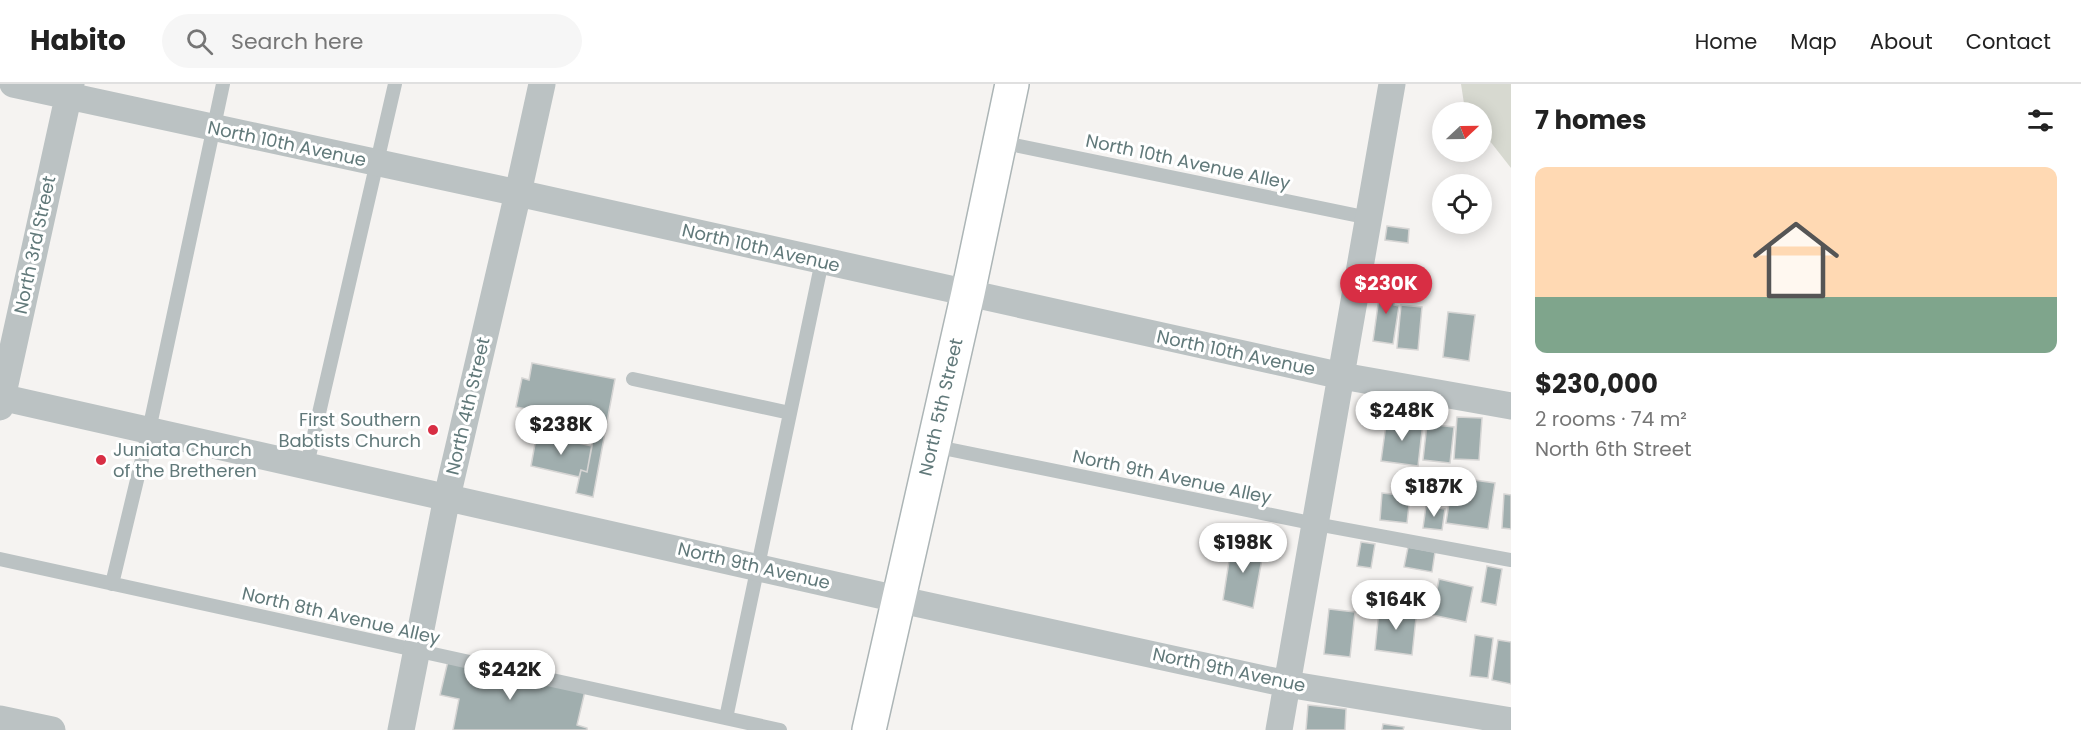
<!DOCTYPE html>
<html lang="en">
<head>
<meta charset="utf-8">
<style>
	body { margin:0; font-family:Poppins,sans-serif; background:#f6f6f6; color:#222; height:100vh; display:flex; flex-direction:column; font-size:22px; white-space:nowrap }
	* { box-sizing:border-box; margin:0 }
	p { font-size:20px; color:#767676 }
	.icon { flex:none; width:33px; height:33px; fill:none; stroke:currentColor; stroke-width:2; stroke-linecap:round; stroke-linejoin:round }
	.map { position:relative; flex:1; overflow:hidden }
	.details { display:flex; flex-direction:column; background:#fff; width:570px }
	.details>* { flex:none }
	.needle { width:39px; rotate:68deg }
	.controls { position:absolute; left:1432px; top:18px; display:grid; gap:12px }
	.controls a { display:grid; place-items:center; width:60px; height:60px; border-radius:50%; background:#fff; box-shadow:0 3px 15px #0003; font-size:30px }
	.price { position:absolute; translate:-50% -51px; padding:0 14px; border-radius:21px; background:#fff; color:#222; font-size:20px; line-height:39px; filter:drop-shadow(0 2px 3px #0008) }
	.price::after { content:''; position:absolute; left:50%; top:36px; width:18px; height:14px; margin-left:-9px; background:inherit; clip-path:polygon(0 0,100% 0,50% 100%) }
	.price.active { background:#d82e44; color:#fff }
	ul { padding:0; list-style:none }
	li { display:grid; align-content:center; gap:12px; height:318px; padding:0 24px }
	li+li { border-top:2px solid #e0e0e0 }
	li span { display:grid; place-items:center; height:186px; border-radius:12px; color:#555 }
	li>.icon { margin-inline-start:auto }
	span .icon { width:108px; height:108px; fill:#fffc; stroke-width:1 }
	li b { font-size:26px }
	h2 { display:flex; justify-content:space-between; align-items:center; height:72px; padding:0 24px; font-size:26px }
	header { display:flex; align-items:center; gap:36px; box-sizing:border-box; height:84px; padding:0 30px; background:#fff; border-bottom:2px solid #e0e0e0 }
	header strong { font-size:28px }
	nav { display:flex; gap:33px; margin-inline-start:auto; font-size:21px }
	.search { width:420px; height:54px; background:#f6f6f6; display:flex; align-items:center; gap:15px; box-sizing:border-box; padding:0 21px; border-radius:33px; color:#767676; font-size:22px }
	main { display:flex; flex:1; min-height:0 }
	.map>svg:first-child { display:block }
	.green { fill:#d7d9d0 }
	.building { fill:#a0aeae; stroke:#d6d5d4; stroke-width:1.5 }
	.lines { fill:none; stroke-linecap:round; stroke-linejoin:round }
	.secondary-casing { stroke:#acb5b6; stroke-width:36 }
	.lane { stroke:#bbc2c3; stroke-width:14 }
	.street { stroke:#bbc2c3; stroke-width:27 }
	.secondary { stroke:#fff; stroke-width:33 }
	.poi-dot { fill:#d82e44; stroke:#fff; stroke-width:2 }
	.labels { text-anchor:middle; stroke-width:6; stroke-linejoin:round; paint-order:stroke }
	.street-label { font-size:18px; fill:#61797a; stroke:#fff }
	.poi-label { font-size:18px; fill:#61797a; stroke:#fff; text-anchor:end }
</style>
</head>
<body>
<header>
<strong>Habito</strong>
<div class="search"><svg class="icon" aria-label="search" viewBox="0 0 24 24"><circle cx="10" cy="10" r="6"/><path d="M15 15l6 6"/></svg>Search here</div>
<nav><a>Home</a><a>Map</a><a>About</a><a>Contact</a></nav>
</header>
<main>
<div class="map">
<svg width="1511" height="646" viewBox="0 0 1511 646">
	<rect width="100%" height="100%" fill="#f5f3f1"/>
	<path class="green" d="M1461 0H1511V84L1482 47V28H1468L1465 26Z"/>
	<path class="building" d="M1387 142 1409 145 1408 159 1385 156Z
		M1381 199 1396 201 1394 221 1399 222 1393 260 1373 257Z
		M1401 221 1422 223 1418 266 1397 264Z
		M1448 228 1475 231 1469 277 1443 273Z
		M532 279 615 295 593 413 576 409 581 386 587 388 596 338 516 323 522 294 529 296Z
		M1387 333 1423 338 1418 382 1381 377Z
		M1457 333 1482 334 1479 376 1454 375Z
		M1427 340 1454 343 1450 379 1423 376Z
		M546 352 592 362 587 388 581 386 579 393 531 382 536 354 545 356Z
		M1453 393 1495 399 1488 445 1446 439Z
		M1382 409 1410 412 1407 439 1380 436Z
		M1504 410 1511 411V445L1502 444Z
		M1426 422 1445 425 1442 446 1423 444Z
		M1232 458 1264 464 1253 524 1223 516Z
		M1361 458 1375 460 1371 484 1357 482Z
		M1408 463 1435 468 1432 488 1404 483Z
		M1487 482 1502 485 1496 521 1481 518Z
		M1439 495 1473 503 1466 538 1432 531Z
		M1394 522 1417 525 1412 571 1375 566 1379 526 1393 528Z
		M1329 525 1355 528 1350 573 1324 570Z
		M1475 551 1493 554 1488 594 1470 592Z
		M1498 556 1511 558V600L1492 596Z
		M448 577 585 607 577 641 587 644V646H453L459 615 440 611Z
		M1308 621 1346 625 1345 646H1306Z
		M1383 640 1404 643 1403 646H1382Z"/>
	<g class="lines">
		<g class="secondary-casing">
			<path id="secondary" d="M869 646 968 209 1012 0"/>
		</g>
		<path class="lane" d="M1000 58 1369 134
			M633 295 790 329
			M933 362 1316 440 1511 476
			M307 381 395 0
			M0 475 780 646
			M112 500 149 346 223 0
			M726 634 822 177"/>
		<path class="street" d="M13 0 518 109 1342 292 1511 322
			M0 313 897 515 1287 600 1511 637
			M0 323 71 0
			M0 635 52 646
			M401 646 447 413 518 109 542 0
			M1279 646 1392 0"/>
		<use href="#secondary" class="secondary"/>
	</g>
	<g class="poi-dot">
		<circle cx="433" cy="346" r="6"/>
		<circle cx="101" cy="376" r="6"/>
	</g>
	<g class="labels">
		<g class="street-label">
			<text transform="translate(287 60) rotate(12)" y="6">North 10th Avenue</text>
			<text transform="translate(1188 78) rotate(12)" y="6">North 10th Avenue Alley</text>
			<text transform="translate(35 161) rotate(-78)" y="6">North 3rd Street</text>
			<text transform="translate(761 164) rotate(13)" y="6">North 10th Avenue</text>
			<text transform="translate(1236 269) rotate(12)" y="6">North 10th Avenue</text>
			<text transform="translate(468 322) rotate(-77)" y="6">North 4th Street</text>
			<text transform="translate(941 323) rotate(-77)" y="6">North 5th Street</text>
			<text transform="translate(1172 393) rotate(12)" y="6">North 9th Avenue Alley</text>
			<text transform="translate(754 482) rotate(13)" y="6">North 9th Avenue</text>
			<text transform="translate(341 532) rotate(13)" y="6">North 8th Avenue Alley</text>
			<text transform="translate(1229 586) rotate(12)" y="6">North 9th Avenue</text>
		</g>
		<g class="poi-label">
			<text x="421" y="342">First Southern<tspan x="421" dy="21">Babtists Church</tspan></text>
			<text x="113" y="372" text-anchor="start">Juniata Church<tspan x="113" dy="21">of the Bretheren</tspan></text>
		</g>
	</g>
</svg>
<div class="controls">
<a><svg class="needle" viewBox="-14 -14 28 28"><path d="M0-13l5 13h-10z" fill="#e53935"/><path d="M0 13l5-13h-10z" fill="#767676"/></svg></a>
<a><svg class="icon" aria-label="locate" viewBox="0 0 24 24"><circle cx="12" cy="12" r="6"/><path d="M12 2v4M12 18v4M2 12h4M18 12h4"/></svg></a>
</div>
<b class="price active" style="left:1386px;top:231px">$230K</b>
<b class="price" style="left:1402px;top:358px">$248K</b>
<b class="price" style="left:561px;top:372px">$238K</b>
<b class="price" style="left:1434px;top:434px">$187K</b>
<b class="price" style="left:1243px;top:490px">$198K</b>
<b class="price" style="left:1396px;top:547px">$164K</b>
<b class="price" style="left:510px;top:617px">$242K</b>
</div>
<section class="details">
<h2>7 homes<svg class="icon" aria-label="filters" viewBox="0 0 24 24"><path d="M4 7h16M4 17h16"/><circle cx="9" cy="7" r="2"/><circle cx="15" cy="17" r="2"/></svg></h2>
<ul>
<li><span style="background:linear-gradient(#ffd9b3 70%,#7fa58c 0)"><svg class="icon" aria-label="home" viewBox="0 0 24 24"><path d="M3 11l9-7 9 7M6 9v11h12V9"/></svg></span><div><b>$230,000</b><p>2 rooms · 74 m²</p><p>North 6th Street</p></div></li>
</ul>
</section>
</main>
</body>
</html>
